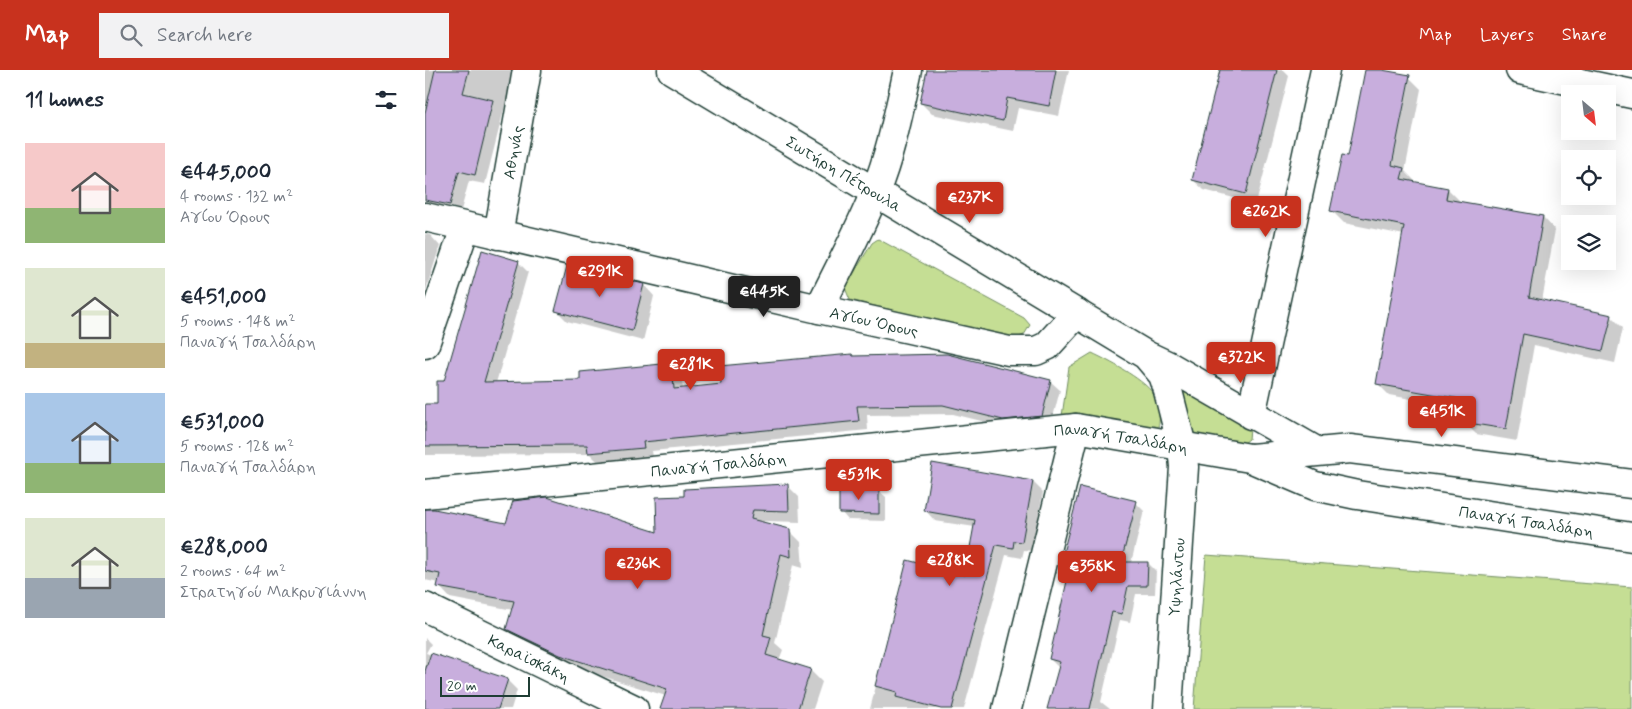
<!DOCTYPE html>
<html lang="en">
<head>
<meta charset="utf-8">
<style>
	body { margin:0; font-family:Mynerve,sans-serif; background:#f2f2f3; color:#1f2937; height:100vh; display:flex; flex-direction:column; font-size:19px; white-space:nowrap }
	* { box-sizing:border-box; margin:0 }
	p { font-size:16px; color:#747a83 }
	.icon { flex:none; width:28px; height:28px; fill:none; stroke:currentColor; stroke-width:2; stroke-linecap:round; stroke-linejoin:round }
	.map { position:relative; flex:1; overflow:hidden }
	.panel { display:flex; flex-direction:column; background:#fff; width:425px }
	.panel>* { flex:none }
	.needle { width:32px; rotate:152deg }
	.controls { position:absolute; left:1136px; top:15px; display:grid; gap:10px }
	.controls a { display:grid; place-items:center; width:55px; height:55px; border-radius:0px; background:#fff; box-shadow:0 5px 20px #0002; font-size:25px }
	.scale { position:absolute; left:15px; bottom:12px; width:90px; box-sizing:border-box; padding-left:5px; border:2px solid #1f3d34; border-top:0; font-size:14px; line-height:18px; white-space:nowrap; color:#1f3d34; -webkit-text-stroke:4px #fff; paint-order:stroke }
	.price { position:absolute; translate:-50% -42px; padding:0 11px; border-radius:5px; background:#c8321e; color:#fff; font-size:16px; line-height:32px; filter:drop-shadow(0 1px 2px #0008) }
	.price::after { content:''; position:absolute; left:50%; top:30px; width:15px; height:11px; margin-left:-8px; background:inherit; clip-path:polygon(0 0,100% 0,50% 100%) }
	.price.active { background:#222; color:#fff }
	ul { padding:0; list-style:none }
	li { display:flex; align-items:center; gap:15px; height:125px; padding:0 25px }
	li span { display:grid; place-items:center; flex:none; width:140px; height:100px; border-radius:0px; color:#555 }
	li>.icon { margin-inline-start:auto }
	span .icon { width:60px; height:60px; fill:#fffc; stroke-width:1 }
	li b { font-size:21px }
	h2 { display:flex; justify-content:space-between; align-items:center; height:60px; padding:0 25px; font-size:21px }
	header { display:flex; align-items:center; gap:30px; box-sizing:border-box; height:70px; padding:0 25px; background:#c8321e; color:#fff }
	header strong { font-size:24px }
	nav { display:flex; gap:28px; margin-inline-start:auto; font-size:18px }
	.search { width:350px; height:45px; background:#f2f2f3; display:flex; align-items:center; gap:12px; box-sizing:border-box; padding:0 18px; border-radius:0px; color:#747a83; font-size:19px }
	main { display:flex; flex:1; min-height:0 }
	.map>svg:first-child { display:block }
	.green { fill:#c5de94; stroke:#728e64 }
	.shadow { fill:#0003 }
	.building { fill:#c8aedd; stroke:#1f3d34 }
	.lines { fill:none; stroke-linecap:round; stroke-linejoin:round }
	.street-casing { stroke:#1f3d34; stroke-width:31 }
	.secondary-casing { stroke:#1f3d34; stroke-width:31 }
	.street { stroke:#fff; stroke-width:28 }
	.secondary { stroke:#fff; stroke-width:28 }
	.labels { text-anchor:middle; stroke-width:4; stroke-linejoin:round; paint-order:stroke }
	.street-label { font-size:16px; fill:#1f3d34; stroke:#fff }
</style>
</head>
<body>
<header>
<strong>Map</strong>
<div class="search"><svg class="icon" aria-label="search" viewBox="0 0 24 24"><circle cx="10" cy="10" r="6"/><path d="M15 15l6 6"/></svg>Search here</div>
<nav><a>Map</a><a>Layers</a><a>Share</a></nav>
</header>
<main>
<section class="panel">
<h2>11 homes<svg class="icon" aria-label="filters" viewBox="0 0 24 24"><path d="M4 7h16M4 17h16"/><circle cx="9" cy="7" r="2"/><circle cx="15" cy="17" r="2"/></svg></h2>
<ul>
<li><span style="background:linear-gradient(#f6c9c9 65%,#8fb573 0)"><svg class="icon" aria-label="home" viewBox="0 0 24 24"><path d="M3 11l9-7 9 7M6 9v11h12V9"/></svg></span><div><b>€445,000</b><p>4 rooms · 132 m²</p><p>Αγίου Όρους</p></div></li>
<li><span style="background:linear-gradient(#dfe7d0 75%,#c2b280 0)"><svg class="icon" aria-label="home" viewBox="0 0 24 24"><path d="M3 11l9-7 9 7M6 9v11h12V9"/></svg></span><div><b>€451,000</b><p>5 rooms · 148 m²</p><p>Παναγή Τσαλδάρη</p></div></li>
<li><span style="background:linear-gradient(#a9c7e8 70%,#8fb573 0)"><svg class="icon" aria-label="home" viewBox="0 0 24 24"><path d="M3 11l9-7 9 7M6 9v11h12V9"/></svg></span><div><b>€531,000</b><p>5 rooms · 128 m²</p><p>Παναγή Τσαλδάρη</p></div></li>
<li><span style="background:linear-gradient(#dfe7d0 60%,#9aa5b1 0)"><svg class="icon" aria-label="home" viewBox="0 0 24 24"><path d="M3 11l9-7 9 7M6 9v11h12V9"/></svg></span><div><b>€288,000</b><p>2 rooms · 64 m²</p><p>Στρατηγού Μακρυγιάννη</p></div></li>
</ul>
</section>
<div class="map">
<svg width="1207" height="639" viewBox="0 0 1207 639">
	<rect width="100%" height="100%" fill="#fff"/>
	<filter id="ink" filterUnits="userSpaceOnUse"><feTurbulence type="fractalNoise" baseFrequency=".02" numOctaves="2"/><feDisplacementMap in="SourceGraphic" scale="10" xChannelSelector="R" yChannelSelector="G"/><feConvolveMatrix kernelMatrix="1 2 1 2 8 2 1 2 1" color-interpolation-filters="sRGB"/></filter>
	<g filter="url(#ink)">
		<path class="green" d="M453 169 599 248 605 255 599 265 588 269 425 230 420 218 447 173Z
			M667 283C684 291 716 308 727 322 732 328 734 337 734 344 735 352 734 357 729 363L636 353 644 297Z
			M757 315 825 359 824 369 819 373 766 364 757 324Z
			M781 485 1207 517V639H769Z"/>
		<path class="shadow" d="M0 0H89L60 114 44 111 35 144 0 145Z
			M503 0H644L634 46 593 38 588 61 507 44 496 33Z
			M796 0H858L864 6 831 134 779 120 768 110Z
			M941 0H950L984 7 996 19 980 101 990 111V113L1023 119 1035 131 1034 133 1118 147 1130 160 1117 231 1186 246 1198 258 1190 293 1109 275 1092 371 1051 364 1039 352 1041 339 964 325 952 313 979 165 919 153 907 141 924 87Z
			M0 164 5 165 15 176 0 223Z
			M93 192 103 202 71 313 157 311 246 295 256 304 258 319 297 315 427 285 429 287 625 311 635 320 626 355 589 359 528 344 442 345 443 360 227 381 228 387 173 392 165 384 0 385V336H13L20 312Z
			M219 215 229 226 218 271 142 251 131 240Z
			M608 412 618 422 607 481 599 480 597 488 581 485 539 639H445L483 492 541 507 550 457 510 451 500 440Z
			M362 415 374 427 375 452 339 451V454L364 460 376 472 378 498 368 495 350 573 358 580 354 590 385 600 397 612 388 639H236L241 626 148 597 94 570 82 559 88 540 25 528 14 516V513L0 510V440L82 454 234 464 260 427Z
			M453 420 461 427V451L423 450 416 442Z
			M711 433 719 441 706 493H723L731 501 730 524H711L705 552 695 550 676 632 685 639H623L634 598 625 589 648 491 639 483Z
			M0 568 6 574 1 583 82 610 92 620 86 639H0Z"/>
		<path class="building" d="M10 0H44L38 23 68 30 50 105 34 101 25 135 0 130V43Z
			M502 0H631L624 36 582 28 578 51 495 33Z
			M795 0H852L821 124 767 110Z
			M940 0H957L985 5 967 95 979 98 976 109 1023 118 1021 129 1118 146 1104 227 1187 245 1178 281 1098 264 1081 359 1037 352 1041 330 951 314 979 156 905 141 917 85 923 86Z
			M57 180 94 191 59 312 155 310V302L247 293 249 319 296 314 294 296 427 284 428 286 522 284 626 310 617 346 578 350 518 335 432 336 434 351 218 372 219 378 163 383 162 375 0 376V334H12V311H19Z
			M142 196 219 214 207 261 130 241Z
			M507 393 608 411 597 472 589 471 588 478 571 475 527 639H516L471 627 472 622 450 616 482 490 540 505 550 450 499 441Z
			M363 414 364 441 328 440 326 449 365 459 366 487 356 484 338 565 346 567 341 585 386 599 373 639H235L242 619 135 585 81 559 89 531 12 517 15 504 0 501V439H9L81 453 88 431 122 427 232 462 231 427 259 426V419Z
			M655 417 712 431 696 492H723L722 516H703L697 544 687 542 665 639H622L635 592 624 589 648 485 638 483Z
			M454 418V444L414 443V419Z
			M6 583 83 609 73 639H0V601Z"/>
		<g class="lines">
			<g class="street-casing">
				<g id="street">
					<path d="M1095 0 1207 24"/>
					<path id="s1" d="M0 147 394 239 584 281H611L622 276 652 243"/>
					<path id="s2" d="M73 165 102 0"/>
					<path d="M394 239C413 200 434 162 450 122 466 83 474 41 483 0"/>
					<path d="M0 274 40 158"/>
					<path d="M826 345 900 0"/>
					<path d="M582 639 651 358"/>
				</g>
			</g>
			<g class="secondary-casing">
				<g id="secondary">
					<path id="s3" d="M247 0 721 285 738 305 742 317 757 376 759 397 743 639"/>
					<path d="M725 287 742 295 891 381"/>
					<path d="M826 388 925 379 1207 414"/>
					<path id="s4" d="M0 424 651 358 825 388 890 416 932 425 1207 467"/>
					<path id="s5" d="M0 537 209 639"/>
				</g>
			</g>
			<use href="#street" class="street"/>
			<use href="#secondary" class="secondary"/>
		</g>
	</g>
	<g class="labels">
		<g class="street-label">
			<text dy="6" stroke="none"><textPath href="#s2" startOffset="84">Αθηνάς</textPath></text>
			<text dy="6" stroke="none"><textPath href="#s3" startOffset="201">Σωτήρη Πέτρουλα</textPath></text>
			<text dy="6" stroke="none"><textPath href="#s1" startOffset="461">Αγίου Όρους</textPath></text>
			<text dy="6" stroke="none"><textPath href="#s4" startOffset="700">Παναγή Τσαλδάρη</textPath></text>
			<text dy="6" stroke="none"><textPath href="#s4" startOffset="295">Παναγή Τσαλδάρη</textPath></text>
			<text dy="6" stroke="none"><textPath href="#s4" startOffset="1116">Παναγή Τσαλδάρη</textPath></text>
			<text transform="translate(751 507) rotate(-86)" y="6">Υψηλάντου</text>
			<text dy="6" stroke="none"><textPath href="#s5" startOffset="116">Καραϊσκάκη</textPath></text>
		</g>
	</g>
</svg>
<div class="controls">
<a><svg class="needle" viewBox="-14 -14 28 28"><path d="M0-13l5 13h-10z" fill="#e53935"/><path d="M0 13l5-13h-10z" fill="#747a83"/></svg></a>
<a><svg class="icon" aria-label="locate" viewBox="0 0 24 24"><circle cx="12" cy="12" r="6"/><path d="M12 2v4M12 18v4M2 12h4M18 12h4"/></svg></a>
<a><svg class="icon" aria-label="layers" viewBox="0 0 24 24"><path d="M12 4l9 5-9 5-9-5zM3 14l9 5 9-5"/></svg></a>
</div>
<div class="scale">20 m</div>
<b class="price" style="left:545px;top:154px">€237K</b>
<b class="price" style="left:841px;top:168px">€262K</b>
<b class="price" style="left:175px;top:228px">€291K</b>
<b class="price active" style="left:339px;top:248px">€445K</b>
<b class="price" style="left:816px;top:314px">€322K</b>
<b class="price" style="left:266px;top:321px">€281K</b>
<b class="price" style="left:1017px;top:368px">€451K</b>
<b class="price" style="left:434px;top:431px">€531K</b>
<b class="price" style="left:525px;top:517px">€288K</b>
<b class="price" style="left:213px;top:520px">€236K</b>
<b class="price" style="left:667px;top:523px">€358K</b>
</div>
</main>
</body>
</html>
